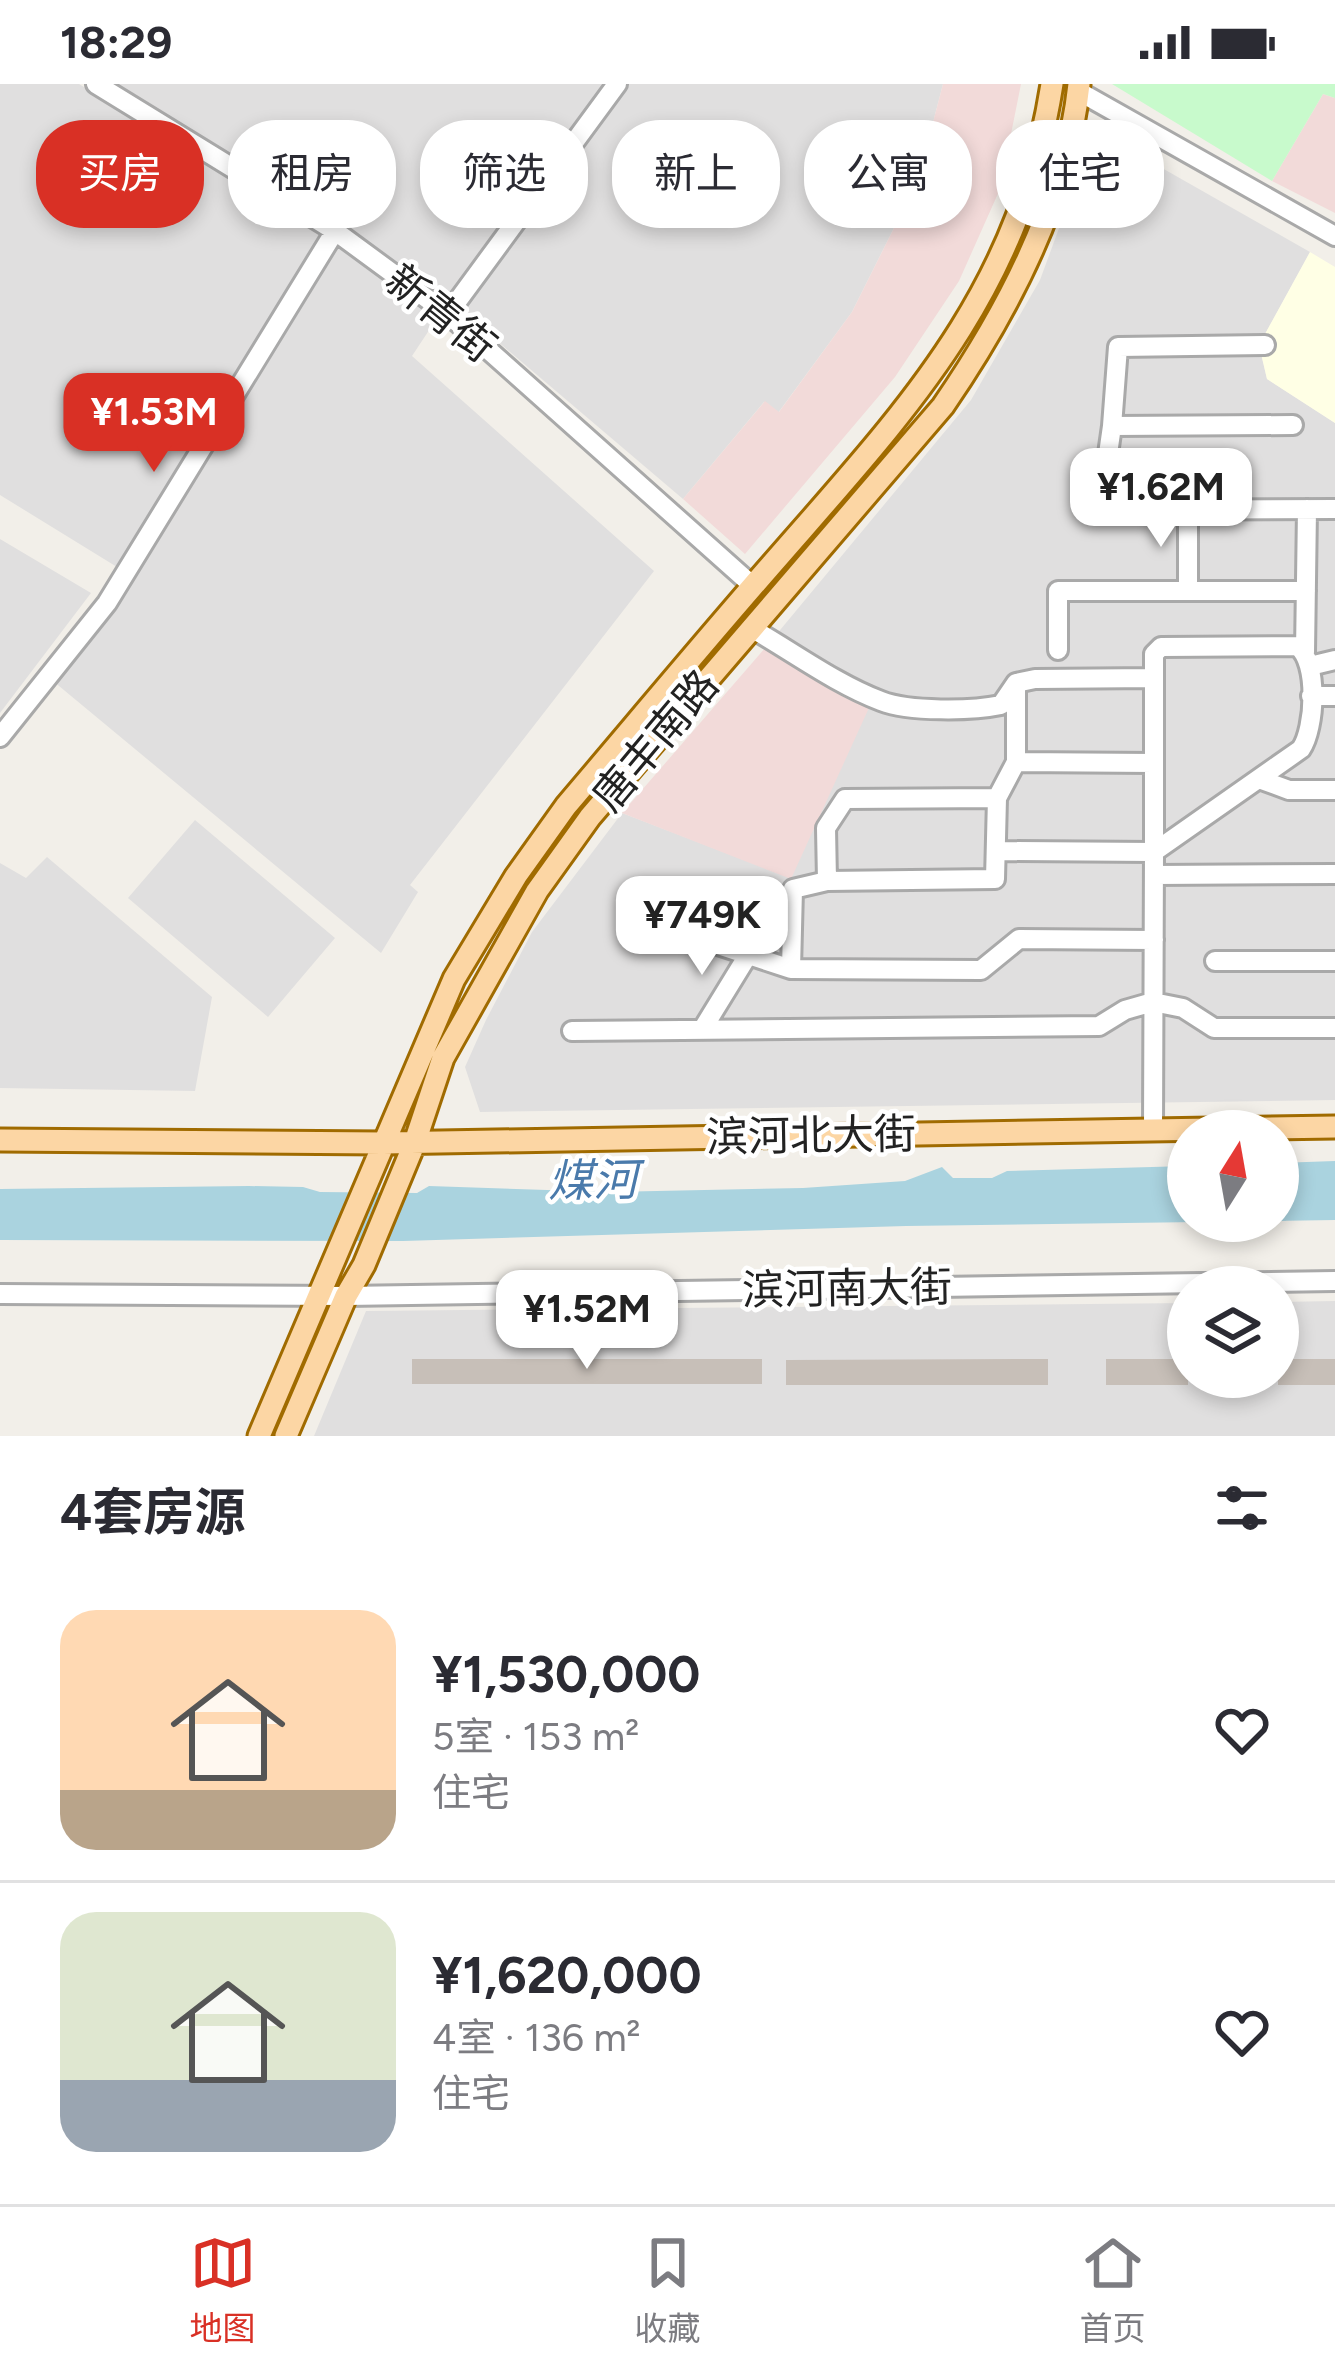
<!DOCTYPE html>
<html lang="zh">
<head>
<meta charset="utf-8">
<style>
	body { margin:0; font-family:Figtree,"Noto Sans SC",sans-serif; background:#f7f7f7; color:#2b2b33; height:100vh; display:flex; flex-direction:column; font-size:45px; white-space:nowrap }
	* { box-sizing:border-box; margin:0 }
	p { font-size:39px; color:#7c7c81 }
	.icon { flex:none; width:66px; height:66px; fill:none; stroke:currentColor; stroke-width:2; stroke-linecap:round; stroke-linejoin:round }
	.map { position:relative; height:1352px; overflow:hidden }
	.details { display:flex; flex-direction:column; background:#fff; flex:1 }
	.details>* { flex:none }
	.top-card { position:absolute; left:36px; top:36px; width:1263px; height:108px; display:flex; gap:24px }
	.needle { width:78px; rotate:11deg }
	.buttons { position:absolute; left:1167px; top:1026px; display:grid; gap:24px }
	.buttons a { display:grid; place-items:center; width:132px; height:132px; border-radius:50%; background:#fff; box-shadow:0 6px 18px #0003; font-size:60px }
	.price { position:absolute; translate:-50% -102px; padding:0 27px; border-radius:24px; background:#fff; color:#222; font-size:39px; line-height:78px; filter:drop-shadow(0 3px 6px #0008) }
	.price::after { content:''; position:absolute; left:50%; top:72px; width:36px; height:27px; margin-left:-18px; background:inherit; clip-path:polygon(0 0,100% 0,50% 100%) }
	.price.active { background:#d93025; color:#fff }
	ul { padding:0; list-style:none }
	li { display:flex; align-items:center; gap:36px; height:300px; padding:0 60px }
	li+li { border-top:3px solid #e1e1e2 }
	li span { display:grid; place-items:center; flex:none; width:336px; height:240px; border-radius:36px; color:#555 }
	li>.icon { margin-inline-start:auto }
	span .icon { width:144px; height:144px; fill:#fffc; stroke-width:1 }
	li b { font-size:51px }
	h2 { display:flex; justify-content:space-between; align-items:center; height:144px; padding:0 60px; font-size:51px }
	.chip { padding:0 42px; border-radius:48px; background:#fff; box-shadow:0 6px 18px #0003; font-size:42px; line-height:108px }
	.chip.active { background:#d93025; color:#fff }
	.status { display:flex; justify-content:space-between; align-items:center; height:84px; padding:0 60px; background:#fff; direction:ltr }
	.status svg { height:33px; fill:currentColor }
	.menu { display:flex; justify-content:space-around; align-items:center; height:168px; border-top:3px solid #e1e1e2; background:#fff; font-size:33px; color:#7c7c81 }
	.menu a { display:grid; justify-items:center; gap:6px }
	.menu .active { color:#d93025 }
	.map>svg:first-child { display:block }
	.residential { fill:#e0dfdf }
	.commercial { fill:#f2dad9 }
	.education { fill:#ffffe5 }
	.park { fill:#c8facc }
	.water { fill:#aad3df }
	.building { fill:#c7bfb8 }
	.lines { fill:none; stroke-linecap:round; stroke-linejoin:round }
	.minor-casing { stroke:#a9a9a9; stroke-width:24 }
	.major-casing { stroke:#a06b00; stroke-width:27 }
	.minor { stroke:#fff; stroke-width:18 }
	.major { stroke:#fcd6a4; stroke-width:21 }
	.labels { text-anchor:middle; stroke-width:9; stroke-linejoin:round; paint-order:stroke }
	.street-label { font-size:42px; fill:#222; stroke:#fff }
	.water-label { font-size:45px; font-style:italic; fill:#4a7aab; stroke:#fff }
</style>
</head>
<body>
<div class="status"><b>18:29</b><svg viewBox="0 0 49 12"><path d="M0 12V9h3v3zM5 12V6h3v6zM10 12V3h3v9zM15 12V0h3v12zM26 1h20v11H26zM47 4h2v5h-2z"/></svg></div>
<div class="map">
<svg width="1335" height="1352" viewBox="0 0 1335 1352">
	<rect width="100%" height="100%" fill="#f2efe9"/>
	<path class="residential" d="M0 0H79L333 155 117 483 0 411Z
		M110 0H943L918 96 852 228 778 329 764 318 683 415 449 216 412 272 654 487 410 801 418 808 381 869 53 597 347 142Z
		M1095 46 1310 168 1259 261 1267 295 1335 339V1016L480 1028 465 983 486 936 532 848 622 729 791 794 766 563 971 316 1040 196Z
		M0 455 91 509 0 629Z
		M195 736 335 854 268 933 128 814Z
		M47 773 212 913 195 1007 0 1004V779L26 794Z
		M1335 1217V1352H314L366 1227 1188 1219V1293H1278V1218Z"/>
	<path class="commercial" d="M943 0H1021L1000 105 959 197 895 293 745 470 683 415 765 317 779 328 852 228 918 96Z
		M1323 10 1335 14V129L1272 97Z
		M766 563 873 615 791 795 622 729Z"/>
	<path class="education" d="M1310 168 1335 183V339L1267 295 1259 261Z"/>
	<path class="park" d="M1112 0H1335V14L1323 10 1272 97Z"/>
	<path class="water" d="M1335 1077V1136L906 1142 403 1157 0 1156V1105L249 1102 303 1103 320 1108 417 1109 429 1102 609 1108 803 1104 905 1097 942 1083 953 1094H992L1007 1087 1188 1082V1137H1278V1079Z"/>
	<path class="building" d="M412 1275H762V1300H412Z
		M1048 1275V1301H786V1276Z
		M1106 1275H1188V1301H1106Z
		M1278 1275H1335V1301H1278Z"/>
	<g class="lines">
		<g class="minor-casing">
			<path id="minor" d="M96 0 335 147 448 230 753 502
				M1078 7 1335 152
				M448 230 617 0
				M1293 341 1112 342 1100 426 1335 425
				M1112 342 1118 263 1265 261
				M1188 507V426
				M751 544C793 568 836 600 881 617 909 628 972 627 1001 621L1016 599 1035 595 1154 594
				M1058 566V507H1306
				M1305 568 1307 425
				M1310 582 1335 576
				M1311 612H1335
				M0 653 107 519 335 147
				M1016 678 1154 679
				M1259 695 1289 706H1335
				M998 767 1154 768V570L1161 563 1297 562C1319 577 1315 645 1301 665L1154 768 1153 1045
				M1154 791 1335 790
				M827 797 826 744 845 715 997 714 1016 678V599
				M648 838 791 885 981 886 1019 855 1154 856
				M1215 877H1335
				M791 885 793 805 827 797 995 795 997 714
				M702 946 748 871
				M572 947 1099 942 1125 926 1153 918 1183 924 1214 944H1335
				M0 1210 346 1212 1335 1197"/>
		</g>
		<g class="major-casing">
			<path id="major" d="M0 1056 383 1059 1335 1043
				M259 1352 454 895 516 792 566 722C635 641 703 559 773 479 906 326 1019 211 1052 0
				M286 1352 346 1212 364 1181 415 1058 443 974 537 807 590 733 943 322C1007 229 1067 115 1079 0"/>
		</g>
		<use href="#minor" class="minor"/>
		<use href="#major" class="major"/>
	</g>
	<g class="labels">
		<g class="street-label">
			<text transform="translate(441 229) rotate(39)" y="15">新青街</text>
			<text transform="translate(655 656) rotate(-50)" y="15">唐丰南路</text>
			<text transform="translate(811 1051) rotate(-1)" y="15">滨河北大街</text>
			<text transform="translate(847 1204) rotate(-1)" y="15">滨河南大街</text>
		</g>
		<g class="water-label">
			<text transform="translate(593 1096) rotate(-1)" y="16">煤河</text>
		</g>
	</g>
</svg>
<div class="buttons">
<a><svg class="needle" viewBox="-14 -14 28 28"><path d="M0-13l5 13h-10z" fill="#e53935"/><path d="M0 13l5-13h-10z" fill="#7c7c81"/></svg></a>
<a><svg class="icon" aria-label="layers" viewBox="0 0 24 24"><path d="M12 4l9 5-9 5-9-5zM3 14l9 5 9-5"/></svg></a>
</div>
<b class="price active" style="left:154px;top:391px">¥1.53M</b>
<b class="price" style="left:1161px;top:466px">¥1.62M</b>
<b class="price" style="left:702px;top:894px">¥749K</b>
<b class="price" style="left:587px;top:1288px">¥1.52M</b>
<div class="top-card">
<a class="chip active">买房</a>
<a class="chip">租房</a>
<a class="chip">筛选</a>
<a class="chip">新上</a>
<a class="chip">公寓</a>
<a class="chip">住宅</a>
</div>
</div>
<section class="details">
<h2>4套房源<svg class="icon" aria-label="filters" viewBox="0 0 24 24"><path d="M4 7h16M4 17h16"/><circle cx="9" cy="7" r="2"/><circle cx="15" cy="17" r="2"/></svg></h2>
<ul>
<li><span style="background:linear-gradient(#ffd9b3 75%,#b9a48a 0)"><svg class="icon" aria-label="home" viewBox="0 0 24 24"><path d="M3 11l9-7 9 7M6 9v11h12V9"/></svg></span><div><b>¥1,530,000</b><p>5室 · 153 m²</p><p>住宅</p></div><svg class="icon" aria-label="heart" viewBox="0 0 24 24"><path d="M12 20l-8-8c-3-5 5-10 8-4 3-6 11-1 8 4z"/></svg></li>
<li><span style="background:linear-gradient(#dfe7d0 70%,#9aa5b1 0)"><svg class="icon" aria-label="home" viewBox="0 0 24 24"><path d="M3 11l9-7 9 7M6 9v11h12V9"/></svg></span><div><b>¥1,620,000</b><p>4室 · 136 m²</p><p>住宅</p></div><svg class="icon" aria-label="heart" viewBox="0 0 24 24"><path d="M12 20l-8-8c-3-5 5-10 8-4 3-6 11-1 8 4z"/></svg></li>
</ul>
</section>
<nav class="menu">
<a class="active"><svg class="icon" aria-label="map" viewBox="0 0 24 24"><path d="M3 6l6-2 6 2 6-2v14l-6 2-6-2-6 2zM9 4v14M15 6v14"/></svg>地图</a>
<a><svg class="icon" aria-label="saved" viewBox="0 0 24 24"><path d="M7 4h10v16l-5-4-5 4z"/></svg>收藏</a>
<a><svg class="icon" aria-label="home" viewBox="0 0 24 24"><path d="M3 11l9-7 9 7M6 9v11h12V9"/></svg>首页</a>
</nav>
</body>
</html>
